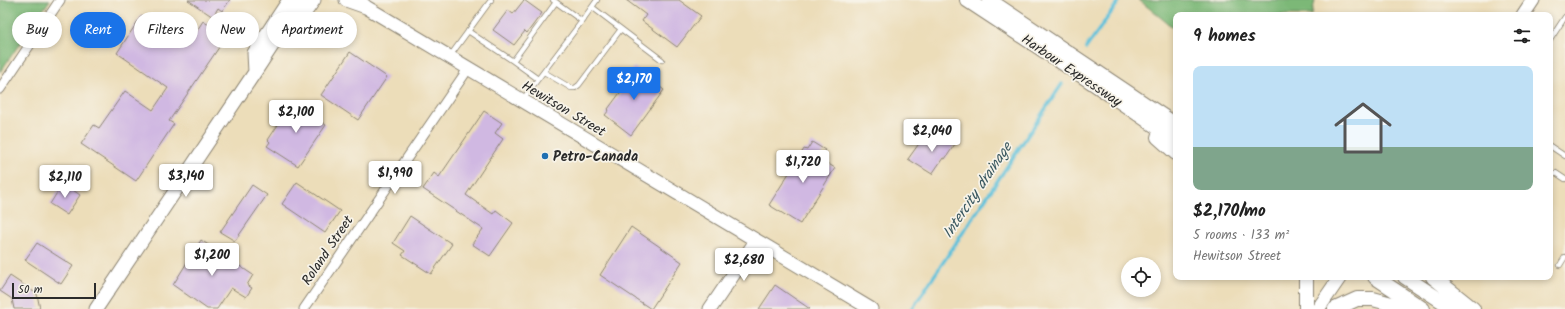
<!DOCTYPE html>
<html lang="en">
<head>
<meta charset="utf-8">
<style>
	body { margin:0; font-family:Kalam,sans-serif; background:#f6f6f6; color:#222; height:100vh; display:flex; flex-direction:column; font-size:15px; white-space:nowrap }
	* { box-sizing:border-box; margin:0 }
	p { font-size:13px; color:#767676 }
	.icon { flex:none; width:22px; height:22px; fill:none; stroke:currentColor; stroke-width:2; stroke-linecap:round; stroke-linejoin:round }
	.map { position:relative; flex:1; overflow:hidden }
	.sheet { position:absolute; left:1173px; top:12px; width:380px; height:268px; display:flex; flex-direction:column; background:#fff; border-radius:8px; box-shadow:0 2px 6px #0003 }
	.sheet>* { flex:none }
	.guide { position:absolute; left:12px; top:12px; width:380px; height:36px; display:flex; gap:8px }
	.controls { position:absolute; left:1121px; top:257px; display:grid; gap:8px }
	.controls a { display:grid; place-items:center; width:40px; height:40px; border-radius:50%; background:#fff; box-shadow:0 2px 6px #0003; font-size:20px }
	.scale { position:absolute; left:12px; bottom:10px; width:84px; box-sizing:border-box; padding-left:4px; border:2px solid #2b2b2b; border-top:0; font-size:11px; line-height:14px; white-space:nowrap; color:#2b2b2b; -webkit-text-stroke:3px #f7f3e8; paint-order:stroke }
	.price { position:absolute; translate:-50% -34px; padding:0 9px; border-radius:4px; background:#fff; color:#222; font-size:13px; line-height:26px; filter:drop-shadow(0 1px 2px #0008) }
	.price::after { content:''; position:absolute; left:50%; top:24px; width:12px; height:9px; margin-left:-6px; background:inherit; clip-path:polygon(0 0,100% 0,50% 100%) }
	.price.active { background:#1a73e8; color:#fff }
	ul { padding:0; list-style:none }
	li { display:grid; align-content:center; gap:8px; height:212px; padding:0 20px }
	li+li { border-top:1px solid #e0e0e0 }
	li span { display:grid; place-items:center; height:124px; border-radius:8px; color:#555 }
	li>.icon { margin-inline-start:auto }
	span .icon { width:72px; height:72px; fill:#fffc; stroke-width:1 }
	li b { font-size:17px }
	h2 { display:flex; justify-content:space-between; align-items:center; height:48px; padding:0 20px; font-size:17px }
	.pill { padding:0 14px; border-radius:18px; background:#fff; box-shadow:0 2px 6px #0003; font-size:14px; line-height:36px }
	.pill.active { background:#1a73e8; color:#fff }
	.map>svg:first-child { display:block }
	.forest { fill:#7cb877; stroke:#547251 }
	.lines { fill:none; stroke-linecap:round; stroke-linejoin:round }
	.stream { stroke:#5dc1db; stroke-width:3.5 }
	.building { fill:#d0b8e2 }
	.lane-casing { stroke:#8c8472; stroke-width:6 }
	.street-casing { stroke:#8c8472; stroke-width:11 }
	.secondary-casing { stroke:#8c8472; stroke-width:15 }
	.primary-casing { stroke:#8c8472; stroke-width:16 }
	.lane { stroke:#fff; stroke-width:4.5 }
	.street { stroke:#fff; stroke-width:9 }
	.secondary { stroke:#fff; stroke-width:13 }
	.primary { stroke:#fff; stroke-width:14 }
	.poi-dot { fill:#1f6fb2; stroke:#f7f3e8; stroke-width:1.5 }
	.labels { text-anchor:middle; stroke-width:3.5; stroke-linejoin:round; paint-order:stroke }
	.street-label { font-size:14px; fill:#2b2b2b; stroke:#f7f3e8 }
	.poi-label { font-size:14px; font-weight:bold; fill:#2b2b2b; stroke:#f7f3e8; text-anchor:start }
	.water-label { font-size:15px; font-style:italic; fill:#3a5860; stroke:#f7f3e8 }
</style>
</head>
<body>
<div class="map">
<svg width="1565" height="309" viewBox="0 0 1565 309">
	<rect width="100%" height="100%" fill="#f7f3e8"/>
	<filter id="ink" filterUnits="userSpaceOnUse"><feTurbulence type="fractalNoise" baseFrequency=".025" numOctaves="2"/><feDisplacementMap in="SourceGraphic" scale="8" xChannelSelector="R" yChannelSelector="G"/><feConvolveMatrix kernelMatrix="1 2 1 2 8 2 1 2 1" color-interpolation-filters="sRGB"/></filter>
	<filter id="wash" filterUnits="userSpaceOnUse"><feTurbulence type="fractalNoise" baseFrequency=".012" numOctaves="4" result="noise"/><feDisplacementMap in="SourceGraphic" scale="16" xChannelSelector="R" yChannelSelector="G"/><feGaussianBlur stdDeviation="0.9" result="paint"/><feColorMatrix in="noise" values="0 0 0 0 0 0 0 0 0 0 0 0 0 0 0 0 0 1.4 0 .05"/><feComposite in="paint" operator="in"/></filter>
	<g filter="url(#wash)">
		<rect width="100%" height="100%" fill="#ecddb9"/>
		<path class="forest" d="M0 0H50L0 72Z
			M1139 0H1315L1312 15H1176V30Z"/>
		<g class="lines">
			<path class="stream" d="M1086 48 1120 0
				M912 309 1062 84"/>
		</g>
		<g id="blocks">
			<path class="building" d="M188 0H230L222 11 218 8 213 17Z
				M524 0 542 13 527 33 525 31 514 45 493 30 508 10 513 14Z
				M626 0H679L701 16 677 47 642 21 646 15Z
				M142 15 187 46 203 21 226 37 169 121 174 124 136 181 81 144 94 125 99 128 125 91 153 110 168 88 117 53Z
				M350 52 387 77 358 120 321 95Z
				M634 67 664 90 631 135 605 115 609 110 608 109 622 90 619 88 623 82 622 81Z
				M295 104 326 125 298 166 267 146 270 142 268 140 291 105 293 107Z
				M484 111 502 123 495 133 503 139 466 195 493 214 496 210 513 223 490 256 472 244 483 229 423 189 434 173 439 177Z
				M951 134 959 138 945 159 943 158 932 174 908 159 923 138 932 145 938 137 946 142Z
				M812 142 825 150 819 158 835 168 800 224 769 205 804 149 807 150Z
				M297 182 340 211 325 233 282 204Z
				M63 183 80 195 67 215 50 204Z
				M252 185 267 195 235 241 220 232Z
				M410 216 452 244 431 274 402 255 405 251 393 243Z
				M631 227 682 262 651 309 600 275Z
				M201 240 253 275 247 285 252 288 246 297 231 288 217 309H207L173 285Z
				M37 243 73 266 61 284 25 260Z
				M10 276 37 294 40 309H14L12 299 0 291Z
				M775 285 810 309H759Z"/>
		</g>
	</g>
	<g filter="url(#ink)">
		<use href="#blocks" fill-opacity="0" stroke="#8c8472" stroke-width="1"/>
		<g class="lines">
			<g class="lane-casing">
				<path id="lane" d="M553 0 582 21 597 0
					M592 7 662 60
					M468 31 513 61
					M1550 40 1565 17
					M450 56 491 0
					M544 72 571 88H575L579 85 621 29
					M538 79 513 61 556 2
					M523 99 582 21
					M1550 146 1565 156
					M1556 173 1565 179
					M1560 265 1565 257"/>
			</g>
			<g class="street-casing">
				<path id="street" d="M0 89 60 0
					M304 309 468 69"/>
			</g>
			<g class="secondary-casing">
				<path id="secondary" d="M346 0 366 7
					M358 0 366 7 871 309
					M1523 15 1533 0
					M287 38 314 0
					M255 72 254 53 289 0
					M96 309 255 72 302 0
					M710 309 756 241
					M1318 309 1340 277"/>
			</g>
			<g class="primary-casing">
				<path id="primary" d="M967 0 1093 83 1176 140
					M989 0 1176 125
					M1158 137 1176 153
					M1306 277V309
					M1375 277 1423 309
					M1405 277 1454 309
					M1433 277 1473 309
					M1335 309 1357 299H1373L1410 309"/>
			</g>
			<use href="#lane" class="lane"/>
			<use href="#street" class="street"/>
			<use href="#secondary" class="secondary"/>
			<use href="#primary" class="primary"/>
		</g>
	</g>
	<circle class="poi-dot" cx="545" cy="156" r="4"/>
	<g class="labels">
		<g class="street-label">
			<text transform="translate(1072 70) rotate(34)" y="5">Harbour Expressway</text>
			<text transform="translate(564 108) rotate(31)" y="5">Hewitson Street</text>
			<text transform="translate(327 250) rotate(-56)" y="5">Roland Street</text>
		</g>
		<g class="poi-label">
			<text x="553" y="161">Petro-Canada</text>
		</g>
		<g class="water-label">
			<text transform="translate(977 190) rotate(-56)" y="5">Intercity drainage</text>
		</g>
	</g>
</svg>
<div class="controls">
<a><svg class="icon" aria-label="locate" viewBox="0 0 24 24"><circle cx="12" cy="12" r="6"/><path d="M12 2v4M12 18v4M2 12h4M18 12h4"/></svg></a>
</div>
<div class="scale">50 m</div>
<b class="price active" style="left:634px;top:101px">$2,170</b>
<b class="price" style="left:296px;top:134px">$2,100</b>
<b class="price" style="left:932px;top:153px">$2,040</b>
<b class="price" style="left:803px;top:184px">$1,720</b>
<b class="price" style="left:395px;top:195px">$1,990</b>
<b class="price" style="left:186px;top:198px">$3,140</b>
<b class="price" style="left:65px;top:199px">$2,110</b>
<b class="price" style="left:212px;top:277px">$1,200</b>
<b class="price" style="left:744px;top:282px">$2,680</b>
<div class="guide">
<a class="pill">Buy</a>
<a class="pill active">Rent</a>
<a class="pill">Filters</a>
<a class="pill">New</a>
<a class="pill">Apartment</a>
</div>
<section class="sheet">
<h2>9 homes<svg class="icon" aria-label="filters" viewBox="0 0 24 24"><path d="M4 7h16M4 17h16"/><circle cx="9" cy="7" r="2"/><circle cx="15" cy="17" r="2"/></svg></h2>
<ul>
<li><span style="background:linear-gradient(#bfe0f5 65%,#7fa58c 0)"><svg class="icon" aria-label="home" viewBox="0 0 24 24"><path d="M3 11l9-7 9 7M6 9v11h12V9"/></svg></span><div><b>$2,170/mo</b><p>5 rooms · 133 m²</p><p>Hewitson Street</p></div></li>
</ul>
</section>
</div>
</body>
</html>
